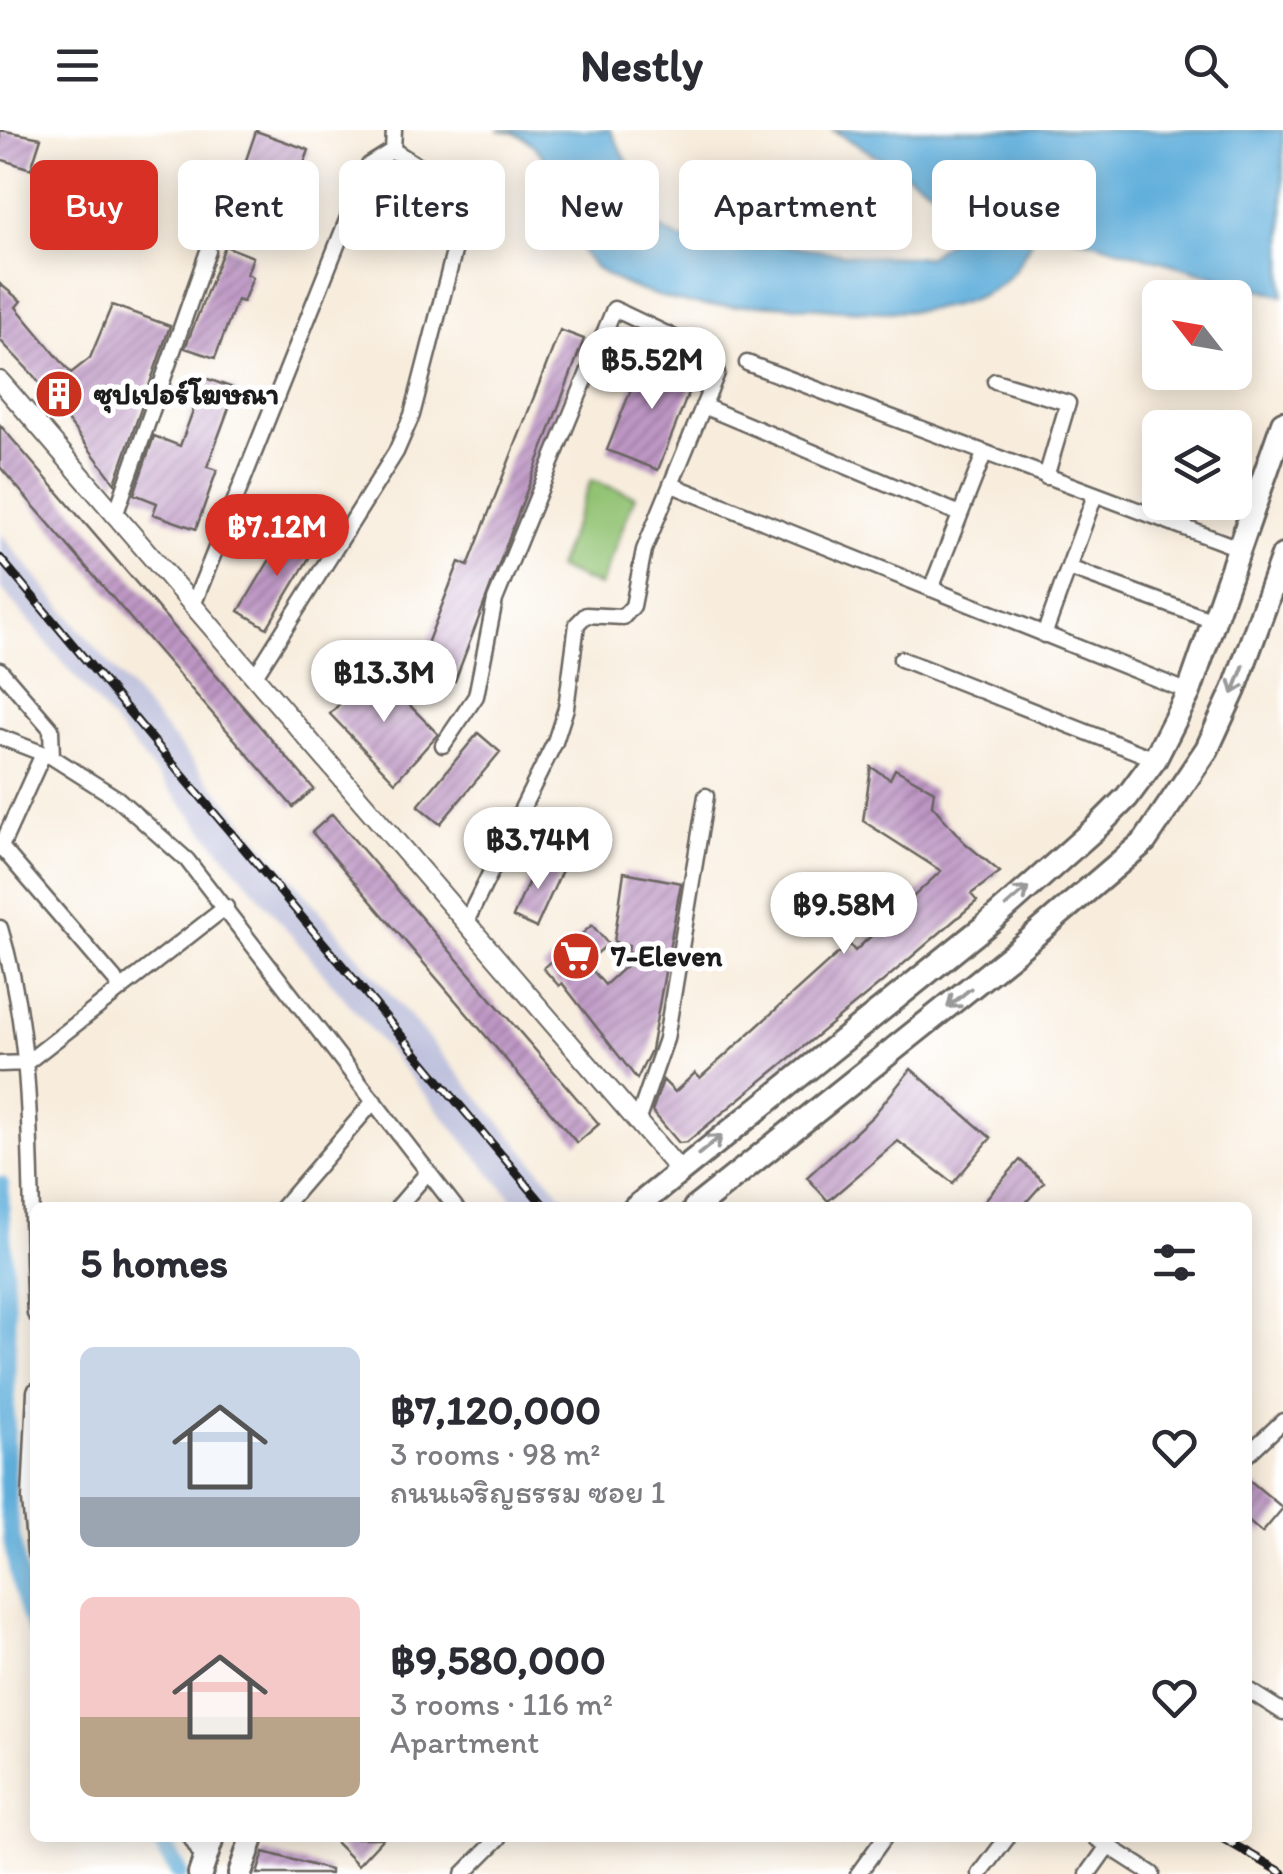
<!DOCTYPE html>
<html lang="en">
<head>
<meta charset="utf-8">
<style>
	body { margin:0; font-family:Itim,"Playpen Sans Thai",sans-serif; background:#f7f7f7; color:#2b2b33; height:100vh; display:flex; flex-direction:column; font-size:38px; white-space:nowrap }
	* { box-sizing:border-box; margin:0 }
	p { font-size:32px; color:#7c7c81 }
	.icon { flex:none; width:55px; height:55px; fill:none; stroke:currentColor; stroke-width:2; stroke-linecap:round; stroke-linejoin:round }
	.map { position:relative; flex:1; overflow:hidden }
	.panel { position:absolute; left:30px; top:1072px; width:1222px; height:640px; display:flex; flex-direction:column; background:#fff; border-radius:15px; box-shadow:0 5px 25px #0003 }
	.panel>* { flex:none }
	.hud { position:absolute; left:30px; top:30px; width:1225px; height:90px; display:flex; gap:20px }
	.needle { width:65px; rotate:301deg }
	.buttons { position:absolute; left:1142px; top:150px; display:grid; gap:20px }
	.buttons a { display:grid; place-items:center; width:110px; height:110px; border-radius:15px; background:#fff; box-shadow:0 5px 25px #0003; font-size:50px }
	.price { position:absolute; translate:-50% -85px; padding:0 22px; border-radius:35px; background:#fff; color:#222; font-size:32px; line-height:65px; filter:drop-shadow(0 2px 5px #0008) }
	.price::after { content:''; position:absolute; left:50%; top:60px; width:30px; height:22px; margin-left:-15px; background:inherit; clip-path:polygon(0 0,100% 0,50% 100%) }
	.price.active { background:#d93025; color:#fff }
	ul { padding:0; list-style:none }
	li { display:flex; align-items:center; gap:30px; height:250px; padding:0 50px }
	li span { display:grid; place-items:center; flex:none; width:280px; height:200px; border-radius:15px; color:#555 }
	li>.icon { margin-inline-start:auto }
	span .icon { width:120px; height:120px; fill:#fffc; stroke-width:1 }
	li b { font-size:42px }
	h2 { display:flex; justify-content:space-between; align-items:center; height:120px; padding:0 50px; font-size:42px }
	.chip { padding:0 35px; border-radius:15px; background:#fff; box-shadow:0 5px 25px #0003; font-size:35px; line-height:90px }
	.chip.active { background:#d93025; color:#fff }
	header { display:flex; justify-content:space-between; align-items:center; height:130px; padding:0 50px; background:#fff; font-size:45px; font-weight:700 }
	.map>svg:first-child { display:block }
	.railway { fill:#c0c2dd }
	.pitch { fill:#92c373; stroke:#577048; stroke-width:2.5 }
	.water { fill:#61afdb; stroke:#3e667c; stroke-width:2.5 }
	.lines { fill:none; stroke-linecap:round; stroke-linejoin:round }
	.canal { stroke:#61afdb; stroke-width:18 }
	.building { fill:url(#building-hatch) }
	.minor-casing { stroke:#696560; stroke-width:19 }
	.tertiary-casing { stroke:#696560; stroke-width:22 }
	.primary-casing { stroke:#696560; stroke-width:28 }
	.minor { stroke:#fff; stroke-width:14 }
	.tertiary { stroke:#fff; stroke-width:18 }
	.primary { stroke:#fff; stroke-width:22 }
	.rail-casing { stroke:#1c1c1c; stroke-width:9 }
	.rail { stroke:#fff; stroke-width:5; stroke-dasharray:15; stroke-linecap:butt }
	.oneway { stroke:#999 }
	.labels { text-anchor:middle; stroke-width:10; stroke-linejoin:round; paint-order:stroke }
	.poi-label { font-size:30px; font-weight:bold; fill:#1c1c1c; stroke:#fff; text-anchor:start }
</style>
</head>
<body>
<header><svg class="icon" aria-label="menu" viewBox="0 0 24 24"><path d="M4 6h16M4 12h16M4 18h16"/></svg>Nestly<svg class="icon" aria-label="search" viewBox="0 0 24 24"><circle cx="10" cy="10" r="6"/><path d="M15 15l6 6"/></svg></header>
<div class="map">
<svg width="1283" height="1744" viewBox="0 0 1283 1744">
	<defs>
		<pattern id="building-hatch" width="6" height="6" patternUnits="userSpaceOnUse" patternTransform="scale(2.5)"><rect width="6" height="6" fill="#be97c5"/><path d="M-1 1l2-2M0 6l6-6M5 7l2-2" fill="none" stroke="#9a7a9f"/></pattern>
	</defs>
	<rect width="100%" height="100%" fill="#fff"/>
	<filter id="ink" filterUnits="userSpaceOnUse"><feTurbulence type="fractalNoise" baseFrequency=".01" numOctaves="2"/><feDisplacementMap in="SourceGraphic" scale="20" xChannelSelector="R" yChannelSelector="G"/><feConvolveMatrix kernelMatrix="1 2 1 2 8 2 1 2 1" color-interpolation-filters="sRGB"/></filter>
	<filter id="wash" filterUnits="userSpaceOnUse"><feTurbulence type="fractalNoise" baseFrequency=".0048" numOctaves="4" result="noise"/><feDisplacementMap in="SourceGraphic" scale="40" xChannelSelector="R" yChannelSelector="G"/><feGaussianBlur stdDeviation="2.25" result="paint"/><feColorMatrix in="noise" values="0 0 0 0 0 0 0 0 0 0 0 0 0 0 0 0 0 1.4 0 .05"/><feComposite in="paint" operator="in"/></filter>
	<g filter="url(#wash)">
		<rect width="100%" height="100%" fill="#f8eddd"/>
		<path class="railway" d="M0 403 79 498 572 1077H519L0 457Z"/>
		<path class="pitch" d="M591 350 635 366 600 456 557 438Z"/>
		<path class="water" d="M497 0H610L628 33 633 74 647 91 682 110 724 107 860 126 927 127 958 104 974 78 951 71 833 0H1283V166L1038 96C1028 115 1020 139 1002 153 943 197 845 178 777 175 752 174 726 178 701 175 668 171 619 157 594 136 559 105 565 2 497 0Z"/>
		<g class="lines">
			<path class="canal" d="M0 1055C1 1111 8 1167 7 1223 6 1320 0 1409 35 1498
				M159 1708 179 1743"/>
		</g>
		<g id="blocks">
			<path class="building" d="M0 0 41 8 31 39 0 29Z
				M256 1 309 20 297 53 313 58 303 85 287 80 278 106 226 88Z
				M225 116 253 127 247 144 253 147 243 172 237 170 215 228 185 218Z
				M0 154 21 171 16 177 71 243 90 228 112 175 170 196 115 353 33 245 0 210Z
				M560 200 584 209 455 551 419 534 459 432 468 436Z
				M645 224 696 244 658 340 607 320Z
				M205 248 236 259 207 337 217 340 196 399 153 384 157 373 134 364 154 306 180 316Z
				M0 295 314 659 293 677 0 337Z
				M287 401 315 418 267 498 239 481Z
				M373 538 438 604 395 652 330 584Z
				M478 603 500 622 440 694 418 676Z
				M871 637 890 649 895 639 934 661 932 675 964 712 1000 742 971 764 977 771 880 854 687 1012 679 1013 652 981 663 950 675 962 695 943 700 948 835 826 850 815 855 821 941 741 863 691Z
				M332 684 599 994 577 1013 312 702Z
				M540 726 564 736 536 798 513 787Z
				M624 742 681 753 651 920 637 949 562 853 559 856 543 838 592 795 608 814 586 833 605 855 627 835 629 815 614 812Z
				M911 939 991 1008 953 1053 898 1011 828 1071 807 1047 873 986Z
				M1020 1030 1044 1052 1021 1078H978Z
				M1248 1349 1283 1378 1262 1403 1248 1391Z
				M331 1708H383L358 1735Z
				M264 1722 330 1740V1744H257Z"/>
		</g>
	</g>
	<g filter="url(#ink)">
		<use href="#blocks" fill-opacity="0" stroke="#696560" stroke-width="2.5"/>
		<g class="lines">
			<g class="minor-casing">
				<path id="minor" d="M747 233 1241 419
					M995 251 1068 273 1046 347
					M703 276 960 384
					M672 355 1189 562
					M116 383 208 121
					M1069 438 1216 492
					M931 459 984 324
					M194 473 369 35 393 20
					M1044 505 1095 365
					M901 529 1155 629
					M0 540 51 599 52 627
					M255 546 396 322 412 285 463 87 458 61 393 20 394 0
					M0 607 52 627 118 669 187 730 456 1078
					M443 615 476 566 495 470 614 179 711 225 717 243 644 420 633 476 623 487 586 485 577 494 566 578 555 612 466 792
					M2 718 122 858
					M0 719 43 624
					M0 798C38 922 28 1056 35 1184
					M0 934 26 933 226 777
					M637 992 666 909 706 666
					M282 1078 374 971
					M397 1078 428 1042
					M35 1261 30 1370 35 1423
					M1248 1324 1283 1291
					M1248 1560 1283 1582
					M191 1708 204 1730
					M1096 1708 1152 1744
					M463 1744 499 1708
					M858 1744 884 1708
					M980 1744 1007 1708
					M1088 1744 1108 1716"/>
			</g>
			<g class="tertiary-casing">
				<path id="tertiary" d="M0 251 679 1040"/>
			</g>
			<g class="primary-casing">
				<path id="primary" d="M635 1078 990 792 1099 695 1127 667 1155 629 1189 562 1283 293
					M695 1078 1014 823 1145 711 1207 619 1234 560 1283 426
					M200 1744 212 1708
					M240 1744 252 1708"/>
			</g>
			<use href="#minor" class="minor"/>
			<use href="#tertiary" class="tertiary"/>
			<use href="#primary" class="primary"/>
			<g class="rail-casing">
				<path id="rail" d="M0 428 546 1078
					M1222 1708 1283 1743"/>
			</g>
			<use href="#rail" class="rail"/>
		</g>
		<defs><path id="oneway-shaft" d="M-6 0H5M1.5-3L5.5 0L1.5 3" fill="none" stroke-width="1.6" stroke-linecap="round" stroke-linejoin="round" transform="scale(2.5)"/></defs>
		<g class="oneway">
			<use href="#oneway-shaft" transform="translate(1238 550) rotate(111)"/>
			<use href="#oneway-shaft" transform="translate(1017 767) rotate(-41)"/>
			<use href="#oneway-shaft" transform="translate(959 868) rotate(141)"/>
			<use href="#oneway-shaft" transform="translate(710 1015) rotate(-39)"/>
		</g>
	</g>
	<defs>
		<g id="building-disc" transform="scale(2.5)"><circle r="9.5" fill="#c8321e" stroke="#fff"/><path d="M-4-6H4V6H1V3H-1V6H-4ZM-2.5-4.3h1.7v1.8h-1.7ZM.8-4.3h1.7v1.8H.8ZM-2.5-1h1.7V.8h-1.7ZM.8-1h1.7V.8H.8Z" fill="#fff"/></g>
		<g id="supermarket-disc" transform="scale(2.5)"><circle r="9.5" fill="#c8321e" stroke="#fff"/><path d="M-6-5.5h2.5l.6 2H6L4.5 2H-2.5L-4.4-4H-6ZM-1.5 3.2a1.3 1.3 0 1 0 .1 0ZM3 3.2a1.3 1.3 0 1 0 .1 0Z" fill="#fff"/></g>
	</defs>
	<g fill-rule="evenodd">
		<use href="#building-disc" x="59" y="264"/>
		<use href="#supermarket-disc" x="576" y="826"/>
	</g>
	<g class="labels">
		<g class="poi-label">
			<text x="94" y="274">ซุปเปอร์โฆษณา</text>
			<text x="611" y="836">7-Eleven</text>
		</g>
	</g>
</svg>
<div class="buttons">
<a><svg class="needle" viewBox="-14 -14 28 28"><path d="M0-13l5 13h-10z" fill="#e53935"/><path d="M0 13l5-13h-10z" fill="#7c7c81"/></svg></a>
<a><svg class="icon" aria-label="layers" viewBox="0 0 24 24"><path d="M12 4l9 5-9 5-9-5zM3 14l9 5 9-5"/></svg></a>
</div>
<b class="price" style="left:652px;top:282px">฿5.52M</b>
<b class="price active" style="left:277px;top:449px">฿7.12M</b>
<b class="price" style="left:384px;top:595px">฿13.3M</b>
<b class="price" style="left:538px;top:762px">฿3.74M</b>
<b class="price" style="left:844px;top:827px">฿9.58M</b>
<div class="hud">
<a class="chip active">Buy</a>
<a class="chip">Rent</a>
<a class="chip">Filters</a>
<a class="chip">New</a>
<a class="chip">Apartment</a>
<a class="chip">House</a>
</div>
<section class="panel">
<h2>5 homes<svg class="icon" aria-label="filters" viewBox="0 0 24 24"><path d="M4 7h16M4 17h16"/><circle cx="9" cy="7" r="2"/><circle cx="15" cy="17" r="2"/></svg></h2>
<ul>
<li><span style="background:linear-gradient(#c9d6e8 75%,#9aa5b1 0)"><svg class="icon" aria-label="home" viewBox="0 0 24 24"><path d="M3 11l9-7 9 7M6 9v11h12V9"/></svg></span><div><b>฿7,120,000</b><p>3 rooms · 98 m²</p><p>ถนนเจริญธรรม ซอย 1</p></div><svg class="icon" aria-label="heart" viewBox="0 0 24 24"><path d="M12 20l-8-8c-3-5 5-10 8-4 3-6 11-1 8 4z"/></svg></li>
<li><span style="background:linear-gradient(#f6c9c9 60%,#b9a48a 0)"><svg class="icon" aria-label="home" viewBox="0 0 24 24"><path d="M3 11l9-7 9 7M6 9v11h12V9"/></svg></span><div><b>฿9,580,000</b><p>3 rooms · 116 m²</p><p>Apartment</p></div><svg class="icon" aria-label="heart" viewBox="0 0 24 24"><path d="M12 20l-8-8c-3-5 5-10 8-4 3-6 11-1 8 4z"/></svg></li>
</ul>
</section>
</div>
</body>
</html>
